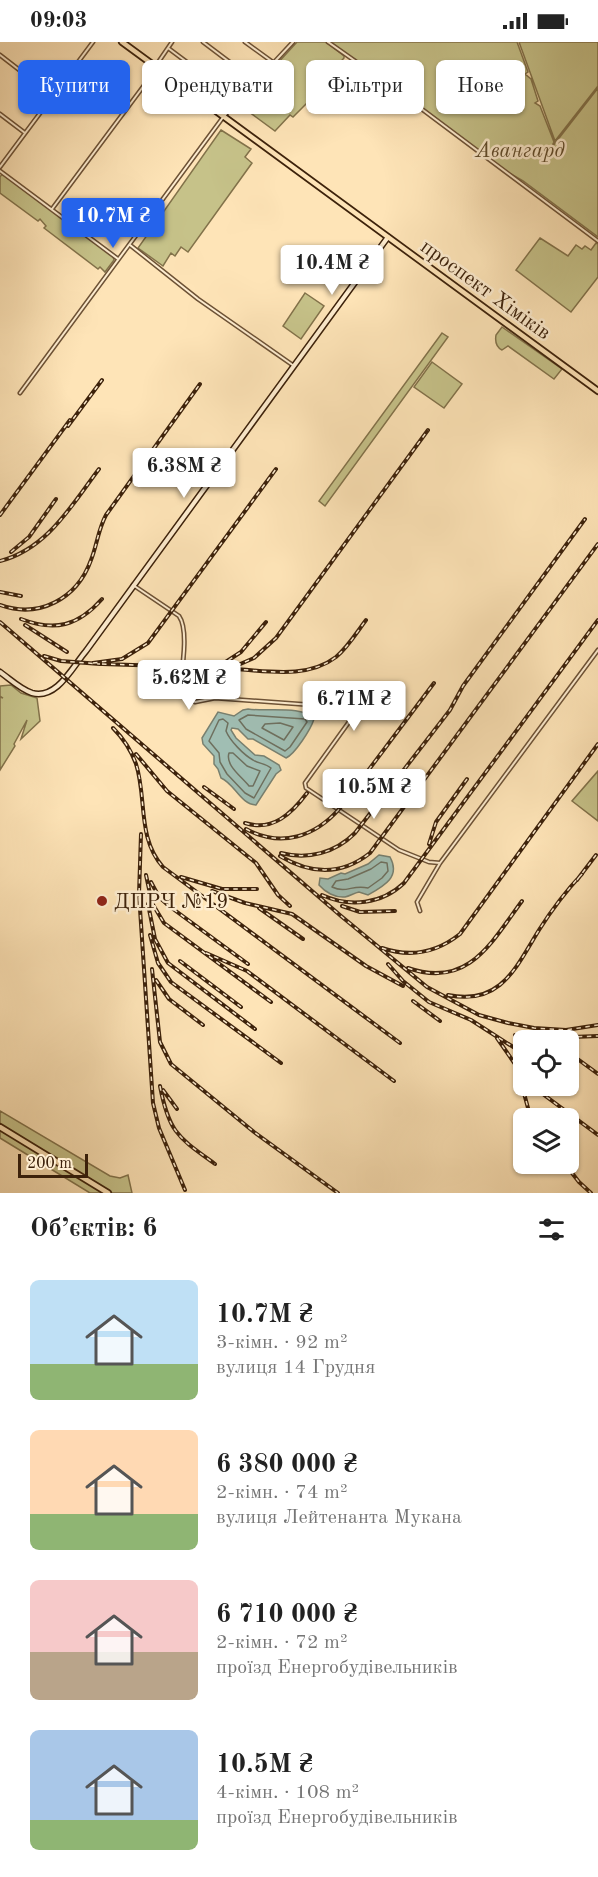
<!DOCTYPE html>
<html lang="uk">
<head>
<meta charset="utf-8">
<style>
	body { margin:0; font-family:"Old Standard TT",serif; background:#f2f2f2; color:#222; height:100vh; display:flex; flex-direction:column; font-size:22px; white-space:nowrap }
	* { box-sizing:border-box; margin:0 }
	p { font-size:20px; color:#767676 }
	.icon { flex:none; width:33px; height:33px; fill:none; stroke:currentColor; stroke-width:2; stroke-linecap:round; stroke-linejoin:round }
	.map { position:relative; height:1151px; overflow:hidden }
	.sheet { display:flex; flex-direction:column; background:#fff; flex:1 }
	.sheet>* { flex:none }
	.banner { position:absolute; left:18px; top:18px; width:562px; height:54px; display:flex; gap:12px }
	.fabs { position:absolute; left:513px; top:988px; display:grid; gap:12px }
	.fabs a { display:grid; place-items:center; width:66px; height:66px; border-radius:9px; background:#fff; box-shadow:0 2px 4px #0004; font-size:30px }
	.scale { position:absolute; left:18px; bottom:15px; width:70px; box-sizing:border-box; padding-left:6px; border:3px solid #3d220b; border-top:0; font-size:16px; line-height:21px; white-space:nowrap; color:#3d220b; -webkit-text-stroke:4px #feedd0; paint-order:stroke }
	.price { position:absolute; translate:-50% -51px; padding:0 14px; border-radius:6px; background:#fff; color:#222; font-size:20px; line-height:39px; filter:drop-shadow(0 2px 3px #0008) }
	.price::after { content:''; position:absolute; left:50%; top:36px; width:18px; height:14px; margin-left:-9px; background:inherit; clip-path:polygon(0 0,100% 0,50% 100%) }
	.price.on { background:#2563eb; color:#fff }
	ul { padding:0; list-style:none }
	li { display:flex; align-items:center; gap:18px; height:150px; padding:0 30px }
	li span { display:grid; place-items:center; flex:none; width:168px; height:120px; border-radius:9px; color:#555 }
	li>.icon { margin-inline-start:auto }
	span .icon { width:72px; height:72px; fill:#fffc; stroke-width:1 }
	li b { font-size:26px }
	h2 { display:flex; justify-content:space-between; align-items:center; height:72px; padding:0 30px; font-size:26px }
	.tag { padding:0 21px; border-radius:9px; background:#fff; box-shadow:0 2px 4px #0004; font-size:21px; line-height:54px }
	.tag.on { background:#2563eb; color:#fff }
	.status { display:flex; justify-content:space-between; align-items:center; height:42px; padding:0 30px; background:#fff; direction:ltr }
	.status svg { height:16px; fill:currentColor }
	.map>svg:first-child { display:block }
	.green { fill:#c6c289; stroke:#82724a; stroke-width:1.5 }
	.water { fill:#a0beb3; stroke:#788070; stroke-width:1.5 }
	.lines { fill:none; stroke-linecap:round; stroke-linejoin:round }
	.shore { stroke:#6e705f; stroke-width:1.5 }
	.minor-casing { stroke:#6d5236; stroke-width:5 }
	.secondary-casing { stroke:#3d220b; stroke-width:7 }
	.primary-casing { stroke:#3d220b; stroke-width:8 }
	.minor { stroke:#feedd0; stroke-width:2 }
	.secondary { stroke:#feedd0; stroke-width:4 }
	.primary { stroke:#fee4b7; stroke-width:4.5 }
	.rail-casing { stroke:#3d220b; stroke-width:4 }
	.rail { stroke:#feedd0; stroke-width:1.5; stroke-dasharray:4.5; stroke-linecap:butt }
	.poi-dot { fill:#8f2418; stroke:#feedd0; stroke-width:2 }
	.labels { text-anchor:middle; stroke-width:5; stroke-linejoin:round; paint-order:stroke }
	.park-label { font-size:21px; font-style:italic; fill:#5f4a2a; stroke:#feedd0 }
	.street-label { font-size:21px; fill:#3d220b; stroke:#feedd0 }
	.poi-label { font-size:21px; fill:#3d220b; stroke:#feedd0; text-anchor:start }
</style>
</head>
<body>
<div class="status"><b>09:03</b><svg viewBox="0 0 49 12"><path d="M0 12V9h3v3zM5 12V6h3v6zM10 12V3h3v9zM15 12V0h3v12zM26 1h20v11H26zM47 4h2v5h-2z"/></svg></div>
<div class="map">
<svg width="598" height="1151" viewBox="0 0 598 1151">
	<rect width="100%" height="100%" fill="#fee4b7"/>
	<filter id="stains"><feTurbulence type="fractalNoise" baseFrequency=".00333" numOctaves="4"/><feColorMatrix values="0 0 0 0 .2 0 0 0 0 .09 0 0 0 0 .02 0 0 0 .5 -.17"/></filter>
	<radialGradient id="worn" r=".72"><stop offset=".6" stop-color="#630" stop-opacity="0"/><stop offset="1" stop-color="#630" stop-opacity=".3"/></radialGradient>
	<path class="green" d="M297 0H326L344 14V16L331 30 334 34 293 75 290 73 275 89 241 64 244 58Z
		M329 0H517L528 30 525 32 531 37 538 59 535 61 540 64 554 100 549 109 598 46V195L523 139 511 132 510 133 390 41Z
		M519 0H598V44L555 99Z
		M221 88 251 107 245 115 252 121 188 210 181 205 175 214 171 211 163 224 138 206Z
		M2 132 113 214 114 218 105 230 100 225 98 227 44 186 46 184 40 177 38 179 0 151V135Z
		M540 196 568 214 576 203 582 207 585 204 591 208 596 201 598 202V235L571 270 516 228Z
		M305 251 324 264 301 297 283 284Z
		M502 285 562 327 554 337 508 304 502 308C496 305 495 299 496 293Z
		M442 291 448 295 325 464 319 459Z
		M432 320 462 342 444 366 414 345Z
		M11 643 21 651 37 656 40 679 21 697 27 678 14 702 15 704 0 728V655L3 656 0 654V644Z
		M598 729V779L572 759Z
		M0 1069 110 1134 120 1136 128 1133 132 1151H90L0 1096Z"/>
	<path class="water" d="M248 667C266 670 303 663 314 677 311 687 295 712 286 716L253 697H248L238 687 232 686 231 688 236 696 255 713 264 714 279 723 281 728 276 732 256 763C240 762 235 742 221 736L218 727 214 722V714L203 702 202 696 218 670 234 674 243 668Z
		M379 813 390 815C401 835 384 844 368 853L359 850C354 851 350 854 345 855 335 856 325 850 319 843L320 836 328 837 341 831 345 832 368 822Z"/>
	<g class="lines">
		<path class="shore" d="M248 673 305 677 307 680 290 705 285 709 246 687 239 678Z
			M223 677 228 681 226 689C230 699 244 713 253 718 259 722 265 721 271 726L254 756 245 751 227 732 220 720 219 711 209 699 219 678Z
			M280 681 293 685 284 698 262 686 265 682Z
			M229 711H233L247 724 260 729 253 744H249C241 734 225 723 229 711Z
			M381 820 387 821 388 829 382 836 368 846C352 842 347 852 332 845L336 839 348 837 371 827Z"/>
		<g class="minor-casing">
			<path id="minor" d="M203 0 256 40
				M245 0 274 21
				M328 0 399 50 598 199
				M168 6 239 59
				M0 13 53 54
				M155 25 172 0
				M0 72 25 91
				M0 125 93 0
				M0 129 118 217
				M52 167 157 26
				M130 203 198 257 294 324
				M20 351 224 74 293 0
				M133 543 179 574C189 588 182 627 180 645L181 652 195 660 215 656 340 665 348 662 354 665V673L305 741 306 746 399 808 429 820 440 821
				M420 869 417 860 440 821 598 608"/>
		</g>
		<g class="secondary-casing">
			<path id="secondary" d="M0 630C10 637 20 647 32 651 57 658 73 624 86 609L388 195"/>
		</g>
		<g class="primary-casing">
			<path id="primary" d="M122 0 598 349
				M0 1085 108 1151"/>
		</g>
		<use href="#minor" class="minor"/>
		<use href="#secondary" class="secondary"/>
		<use href="#primary" class="primary"/>
		<g class="rail-casing">
			<path id="rail" d="M68 384 102 338
				M0 473 70 378
				M11 510 29 495 56 457
				M0 519C47 507 71 464 99 427
				M0 550 21 554
				M0 563C39 577 77 557 91 518 97 503 98 488 106 473L200 342
				M21 577C55 590 78 584 102 557
				M0 580 341 874 427 945 479 973 508 981 534 986 566 988 598 983
				M25 583 67 610
				M44 614 61 619 100 622
				M93 621 122 617 148 601 276 427
				M102 622 226 626 238 623 254 616 276 596 428 388
				M221 623 241 610 266 580
				M235 627C268 629 307 637 336 615 348 605 357 590 366 578
				M113 686C123 696 131 708 136 722 147 756 137 796 163 825L400 1001
				M136 712 167 749 256 821 278 853 290 864
				M204 745 234 767
				M245 781C273 790 292 771 307 751
				M246 787C281 806 315 795 340 766L434 641
				M141 792 139 852 153 1061 159 1086 185 1148
				M429 802 436 780 467 737
				M281 811C308 818 335 811 355 791L450 668 463 644 585 477
				M280 814C310 832 341 834 370 811L598 502
				M146 833 152 861 164 881 271 960
				M181 835 222 847H257
				M577 838 596 813
				M151 840 159 855 169 864 248 922
				M212 849 245 861 292 872 366 924 403 944
				M322 853C350 866 382 862 404 841L598 578
				M148 862 155 897 168 921 255 987
				M342 864 360 870 395 869
				M259 866 303 897
				M150 893 158 921 171 940 281 1021
				M382 906C411 916 436 911 460 892L598 702
				M206 911 247 929 394 1039
				M180 919 241 965
				M388 922 403 939 429 960 471 978 524 1012
				M408 926C468 947 491 901 522 859
				M152 927 160 1000 171 1022 254 1090 338 1151
				M156 938 169 957 203 983
				M448 953C501 964 516 925 539 888 551 869 566 849 582 832
				M413 959 440 979
				M515 993 547 996 598 994
				M497 996 524 1035
				M568 1010 598 1032
				M519 1033 531 1077
				M160 1044C169 1091 178 1095 215 1122
				M532 1044 598 1093
				M163 1048 177 1067
				M565 1122 579 1140 591 1151"/>
		</g>
		<use href="#rail" class="rail"/>
	</g>
	<circle class="poi-dot" cx="102" cy="859" r="6"/>
	<g class="labels">
		<g class="park-label">
			<text x="520" y="115">Авангард</text>
		</g>
		<g class="street-label">
			<text transform="translate(486 247) rotate(36)" y="7">проспект Хіміків</text>
		</g>
		<g class="poi-label">
			<text x="114" y="866">ДПРЧ №19</text>
		</g>
	</g>
	<rect width="100%" height="100%" filter="url(#stains)"/>
	<rect width="100%" height="100%" fill="url(#worn)"/>
</svg>
<div class="fabs">
<a><svg class="icon" aria-label="locate" viewBox="0 0 24 24"><circle cx="12" cy="12" r="6"/><path d="M12 2v4M12 18v4M2 12h4M18 12h4"/></svg></a>
<a><svg class="icon" aria-label="layers" viewBox="0 0 24 24"><path d="M12 4l9 5-9 5-9-5zM3 14l9 5 9-5"/></svg></a>
</div>
<div class="scale">200 m</div>
<b class="price on" style="left:113px;top:207px">10.7M ₴</b>
<b class="price" style="left:332px;top:254px">10.4M ₴</b>
<b class="price" style="left:184px;top:457px">6.38M ₴</b>
<b class="price" style="left:189px;top:669px">5.62M ₴</b>
<b class="price" style="left:354px;top:690px">6.71M ₴</b>
<b class="price" style="left:374px;top:778px">10.5M ₴</b>
<div class="banner">
<a class="tag on">Купити</a>
<a class="tag">Орендувати</a>
<a class="tag">Фільтри</a>
<a class="tag">Нове</a>
</div>
</div>
<section class="sheet">
<h2>Об’єктів: 6<svg class="icon" aria-label="filters" viewBox="0 0 24 24"><path d="M4 7h16M4 17h16"/><circle cx="9" cy="7" r="2"/><circle cx="15" cy="17" r="2"/></svg></h2>
<ul>
<li><span style="background:linear-gradient(#bfe0f5 70%,#8fb573 0)"><svg class="icon" aria-label="home" viewBox="0 0 24 24"><path d="M3 11l9-7 9 7M6 9v11h12V9"/></svg></span><div><b>10.7M ₴</b><p>3-кімн. · 92 m²</p><p>вулиця 14 Грудня</p></div></li>
<li><span style="background:linear-gradient(#ffd9b3 70%,#8fb573 0)"><svg class="icon" aria-label="home" viewBox="0 0 24 24"><path d="M3 11l9-7 9 7M6 9v11h12V9"/></svg></span><div><b>6 380 000 ₴</b><p>2-кімн. · 74 m²</p><p>вулиця Лейтенанта Мукана</p></div></li>
<li><span style="background:linear-gradient(#f6c9c9 60%,#b9a48a 0)"><svg class="icon" aria-label="home" viewBox="0 0 24 24"><path d="M3 11l9-7 9 7M6 9v11h12V9"/></svg></span><div><b>6 710 000 ₴</b><p>2-кімн. · 72 m²</p><p>проїзд Енергобудівельників</p></div></li>
<li><span style="background:linear-gradient(#a9c7e8 75%,#8fb573 0)"><svg class="icon" aria-label="home" viewBox="0 0 24 24"><path d="M3 11l9-7 9 7M6 9v11h12V9"/></svg></span><div><b>10.5M ₴</b><p>4-кімн. · 108 m²</p><p>проїзд Енергобудівельників</p></div></li>
</ul>
</section>
</body>
</html>
